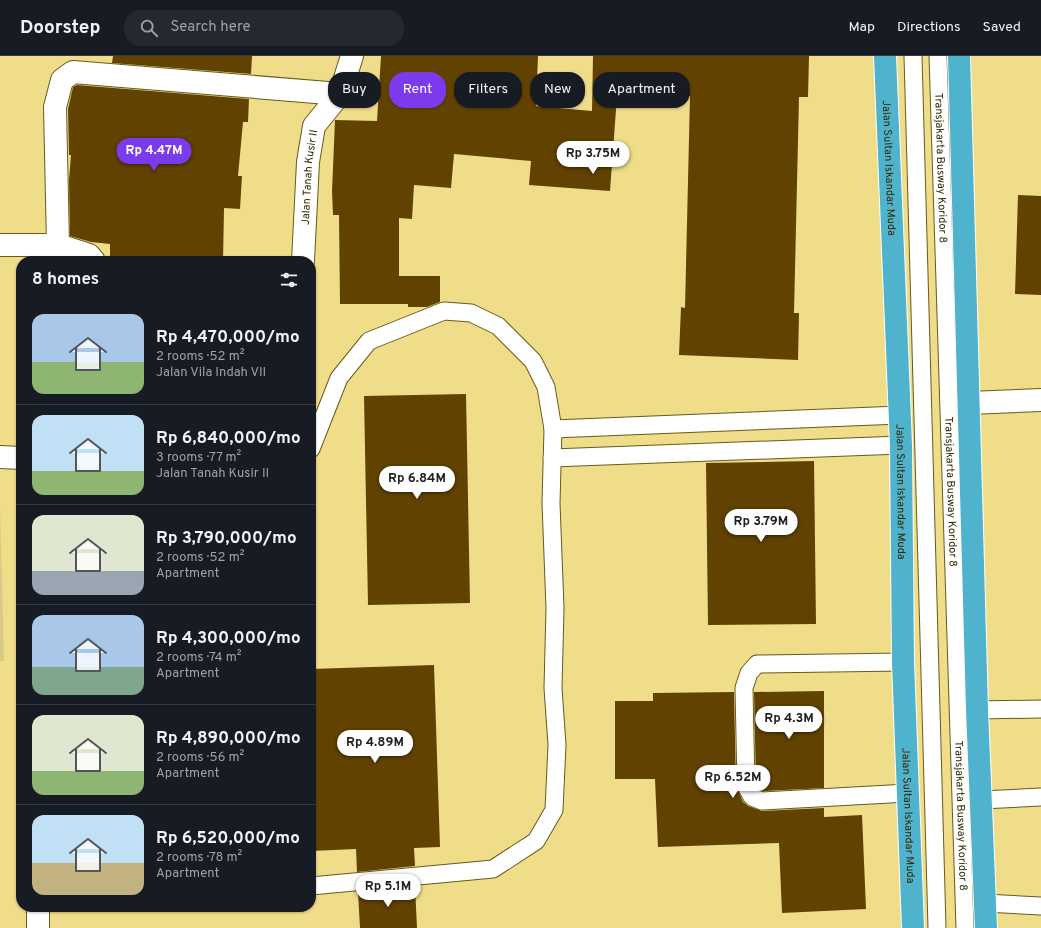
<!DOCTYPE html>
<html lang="en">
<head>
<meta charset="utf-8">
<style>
	body { margin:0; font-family:Overpass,sans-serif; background:#242831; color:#f1f3f6; height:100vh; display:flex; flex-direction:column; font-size:15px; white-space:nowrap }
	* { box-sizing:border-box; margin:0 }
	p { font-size:13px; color:#9ea1a6 }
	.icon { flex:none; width:22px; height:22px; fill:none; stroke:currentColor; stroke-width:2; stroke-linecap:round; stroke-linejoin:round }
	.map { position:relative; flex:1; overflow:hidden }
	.details { position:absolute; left:16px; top:200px; width:300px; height:656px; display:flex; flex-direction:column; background:#171b24; border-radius:16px; box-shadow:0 1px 3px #0004 }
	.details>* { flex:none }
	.hud { position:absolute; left:328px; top:16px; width:380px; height:36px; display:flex; gap:8px }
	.price { position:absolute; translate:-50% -34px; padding:0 9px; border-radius:14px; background:#fff; color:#222; font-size:13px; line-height:26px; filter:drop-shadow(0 1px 2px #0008) }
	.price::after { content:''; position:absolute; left:50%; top:24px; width:12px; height:9px; margin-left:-6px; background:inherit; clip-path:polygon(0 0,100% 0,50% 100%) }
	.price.on { background:#7c3aed; color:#fff }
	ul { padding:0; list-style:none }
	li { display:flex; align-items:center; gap:12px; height:100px; padding:0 16px }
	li+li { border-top:1px solid #363941 }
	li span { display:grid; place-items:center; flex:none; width:112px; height:80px; border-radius:12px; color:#555 }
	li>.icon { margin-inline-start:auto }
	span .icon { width:48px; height:48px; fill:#fffc; stroke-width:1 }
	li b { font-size:17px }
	h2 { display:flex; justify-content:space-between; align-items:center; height:48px; padding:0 16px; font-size:17px }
	.chip { padding:0 14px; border-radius:16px; background:#171b24; box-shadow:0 1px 3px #0004; font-size:14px; line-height:36px }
	.chip.on { background:#7c3aed; color:#fff }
	header { display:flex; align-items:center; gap:24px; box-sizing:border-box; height:56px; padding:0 20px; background:#171b24; border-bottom:1px solid #363941 }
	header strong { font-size:19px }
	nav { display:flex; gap:22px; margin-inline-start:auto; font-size:14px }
	.search { width:280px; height:36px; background:#242831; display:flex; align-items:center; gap:10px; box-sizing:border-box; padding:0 14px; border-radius:16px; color:#9ea1a6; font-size:15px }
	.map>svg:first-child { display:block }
	.green { fill:#d7c988 }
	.building { fill:#624200 }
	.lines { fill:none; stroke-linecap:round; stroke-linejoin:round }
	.lane-casing { stroke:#685b19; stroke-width:19 }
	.street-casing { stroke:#685b19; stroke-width:24 }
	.highway-casing { stroke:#fff; stroke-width:24 }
	.lane { stroke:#fff; stroke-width:17 }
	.street { stroke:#fff; stroke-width:22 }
	.highway { stroke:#4fb3cd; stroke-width:22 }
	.labels { text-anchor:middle; stroke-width:4; stroke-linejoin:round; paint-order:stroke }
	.street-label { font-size:11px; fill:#312a05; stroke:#f0dd89 }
</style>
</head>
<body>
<header>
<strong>Doorstep</strong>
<div class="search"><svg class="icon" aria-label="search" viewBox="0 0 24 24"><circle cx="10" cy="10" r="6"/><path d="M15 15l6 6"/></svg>Search here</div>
<nav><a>Map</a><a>Directions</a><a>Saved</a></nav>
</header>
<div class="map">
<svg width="1041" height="872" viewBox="0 0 1041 872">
	<rect width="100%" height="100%" fill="#f0dd89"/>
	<path class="green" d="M0 447 4 605H0Z"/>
	<path class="building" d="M113 0H252L251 18 112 7Z
		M381 0H538L536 50 592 55 593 0H809L808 41H799L794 257H799L798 304 679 299 681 251 685 252 690 40H617L610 135 529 129 531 105 454 98 451 132 414 129 412 163 399 162V220H440V246L427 251H408V248H340L339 159H333L332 135 335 64 377 65Z
		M77 29 249 43 248 66H243L238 120H242L240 153 224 152 223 205H110V188L91 186 70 180 69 124 71 99H69L68 53 73 31Z
		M1018 139 1041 140V239L1015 238Z
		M466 338 470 547 368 549 364 340Z
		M814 405 816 568 708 569 706 407Z
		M434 609 440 791 414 792 415 810 357 816 356 793 311 795V613Z
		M824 635V732L764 735 759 733 756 727 754 636Z
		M734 636 736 730 743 746 748 750 762 755 824 752V761L862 759 866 853 782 857 779 787 658 791 655 723H615V645H653V637Z
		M415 830 417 872H360L358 836Z"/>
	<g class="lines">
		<g class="lane-casing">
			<g id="lane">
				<path d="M913 0 937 872"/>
				<path id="s1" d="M938 0 965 872"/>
				<path d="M553 373 900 359"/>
				<path d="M311 393 339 322 369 285 444 255 471 257 498 270 533 305 546 331 553 373 551 447 555 552 553 632 557 689 554 754 536 785 493 813 311 830"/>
				<path d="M552 402 901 389"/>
				<path d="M903 606 757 608 749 617 744 632 746 730 752 741 762 745 908 737"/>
				<path d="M977 654 1041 653"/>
				<path d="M981 744 1041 741"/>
				<path d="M985 847 1041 850"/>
			</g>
		</g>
		<g class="street-casing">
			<g id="street">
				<path d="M0 189H58"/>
				<path d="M94 205 89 199 58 189 55 51 62 24 73 16 340 38"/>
				<path id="s2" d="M303 205 308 106 314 70 340 38 352 0"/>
				<path d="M969 347 1041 344"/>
				<path d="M0 401 21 402"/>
				<path d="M38 851V872"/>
			</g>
		</g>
		<g class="highway-casing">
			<g id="highway">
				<path id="s3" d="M885 0 901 389 903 606 913 872"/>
				<path d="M959 0 977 654 986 872"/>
			</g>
		</g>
		<use href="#lane" class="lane"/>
		<use href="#street" class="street"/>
		<use href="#highway" class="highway"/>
	</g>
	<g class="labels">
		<g class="street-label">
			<text dy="4" stroke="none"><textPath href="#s3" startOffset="112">Jalan Sultan Iskandar Muda</textPath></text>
			<text dy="4" stroke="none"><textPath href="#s1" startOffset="112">Transjakarta Busway Koridor 8</textPath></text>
			<text dy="4" stroke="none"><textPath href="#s2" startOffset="84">Jalan Tanah Kusir II</textPath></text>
			<text dy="4" stroke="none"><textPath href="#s3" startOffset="436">Jalan Sultan Iskandar Muda</textPath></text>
			<text dy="4" stroke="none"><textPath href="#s1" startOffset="436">Transjakarta Busway Koridor 8</textPath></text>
			<text dy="4" stroke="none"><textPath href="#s3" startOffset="760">Jalan Sultan Iskandar Muda</textPath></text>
			<text dy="4" stroke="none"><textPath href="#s1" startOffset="760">Transjakarta Busway Koridor 8</textPath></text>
		</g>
	</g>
</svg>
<b class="price on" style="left:154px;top:116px">Rp 4.47M</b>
<b class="price" style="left:593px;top:119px">Rp 3.75M</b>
<b class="price" style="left:417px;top:444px">Rp 6.84M</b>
<b class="price" style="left:761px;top:487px">Rp 3.79M</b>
<b class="price" style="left:789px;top:684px">Rp 4.3M</b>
<b class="price" style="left:375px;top:708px">Rp 4.89M</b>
<b class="price" style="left:733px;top:743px">Rp 6.52M</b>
<b class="price" style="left:388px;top:852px">Rp 5.1M</b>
<div class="hud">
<a class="chip">Buy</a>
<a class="chip on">Rent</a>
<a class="chip">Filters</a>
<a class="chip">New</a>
<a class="chip">Apartment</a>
</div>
<section class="details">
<h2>8 homes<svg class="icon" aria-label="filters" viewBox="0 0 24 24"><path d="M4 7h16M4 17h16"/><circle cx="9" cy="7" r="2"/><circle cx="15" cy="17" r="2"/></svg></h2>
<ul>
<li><span style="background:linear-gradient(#a9c7e8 60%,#8fb573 0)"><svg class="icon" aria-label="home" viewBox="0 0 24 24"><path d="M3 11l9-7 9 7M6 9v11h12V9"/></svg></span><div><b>Rp 4,470,000/mo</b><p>2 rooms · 52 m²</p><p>Jalan Vila Indah VII</p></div></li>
<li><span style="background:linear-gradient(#bfe0f5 70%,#8fb573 0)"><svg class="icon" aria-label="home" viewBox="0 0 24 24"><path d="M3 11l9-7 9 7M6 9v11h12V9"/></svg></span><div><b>Rp 6,840,000/mo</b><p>3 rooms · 77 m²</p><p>Jalan Tanah Kusir II</p></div></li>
<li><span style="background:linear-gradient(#dfe7d0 70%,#9aa5b1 0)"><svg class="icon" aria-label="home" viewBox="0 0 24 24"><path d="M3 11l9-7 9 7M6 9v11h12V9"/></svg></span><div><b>Rp 3,790,000/mo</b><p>2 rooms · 52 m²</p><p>Apartment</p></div></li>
<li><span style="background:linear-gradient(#a9c7e8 65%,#7fa58c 0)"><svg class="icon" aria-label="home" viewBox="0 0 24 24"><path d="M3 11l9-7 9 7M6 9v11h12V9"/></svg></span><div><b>Rp 4,300,000/mo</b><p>2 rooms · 74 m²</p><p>Apartment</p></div></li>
<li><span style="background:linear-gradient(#dfe7d0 70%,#8fb573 0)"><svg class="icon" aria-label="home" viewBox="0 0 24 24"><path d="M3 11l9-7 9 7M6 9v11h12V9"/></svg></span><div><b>Rp 4,890,000/mo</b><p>2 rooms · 56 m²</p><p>Apartment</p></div></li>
<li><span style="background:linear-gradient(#bfe0f5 60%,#c2b280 0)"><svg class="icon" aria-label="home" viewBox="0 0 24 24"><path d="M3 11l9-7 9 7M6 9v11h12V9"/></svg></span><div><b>Rp 6,520,000/mo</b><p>2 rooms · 78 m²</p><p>Apartment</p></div></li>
</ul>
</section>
</div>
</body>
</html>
